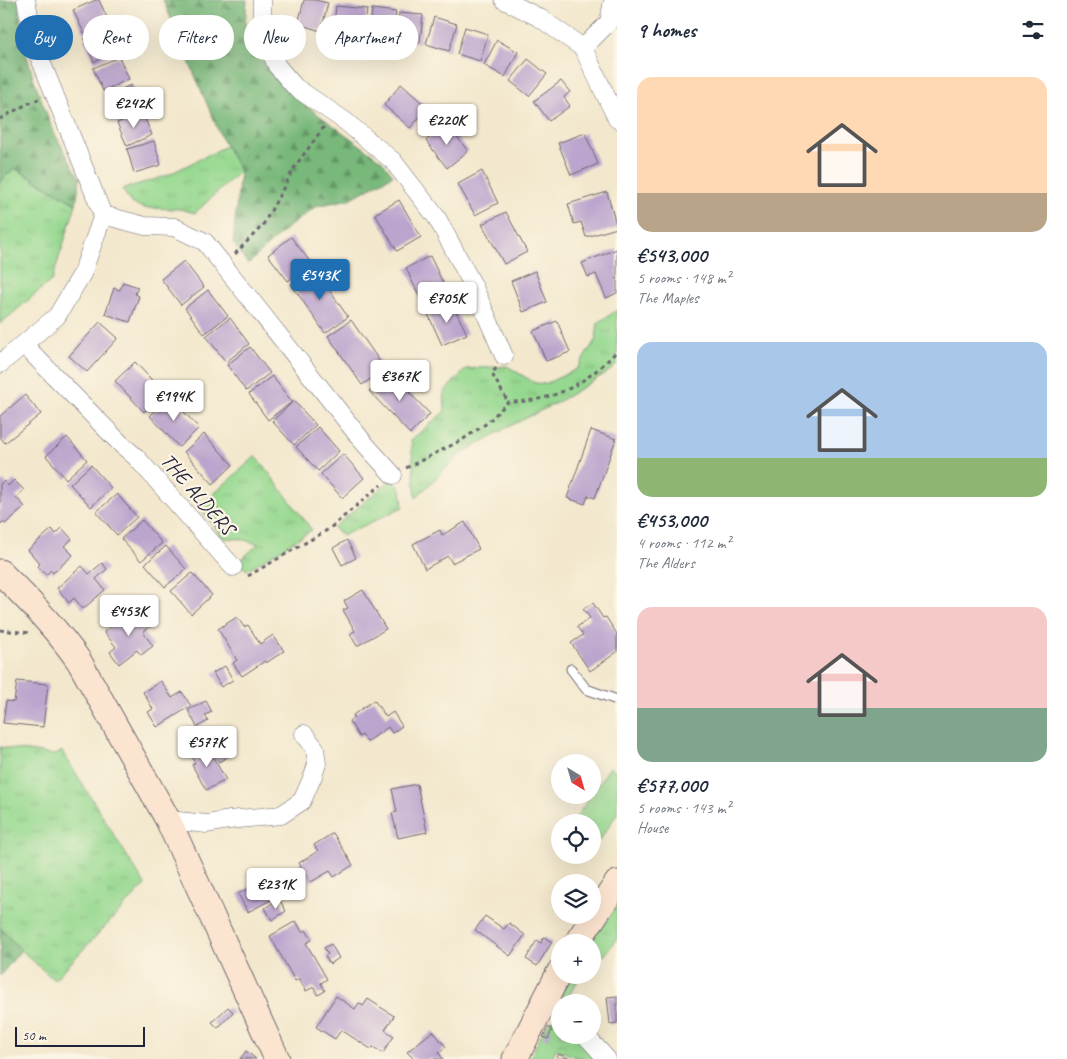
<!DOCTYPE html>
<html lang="en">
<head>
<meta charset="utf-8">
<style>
	body { margin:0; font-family:Caveat,sans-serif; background:#f2f2f3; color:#1f2937; height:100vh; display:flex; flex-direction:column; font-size:19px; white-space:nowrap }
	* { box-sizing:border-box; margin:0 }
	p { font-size:16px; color:#747a83 }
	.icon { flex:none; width:28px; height:28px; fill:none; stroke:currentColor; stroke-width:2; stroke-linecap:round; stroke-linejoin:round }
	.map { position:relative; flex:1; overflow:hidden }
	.sheet { display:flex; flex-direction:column; background:#fff; width:450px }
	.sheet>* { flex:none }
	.guide { position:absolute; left:15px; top:15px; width:475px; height:45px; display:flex; gap:10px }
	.needle { width:32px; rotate:143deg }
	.fabs { position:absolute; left:551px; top:754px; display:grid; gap:10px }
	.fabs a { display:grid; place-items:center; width:50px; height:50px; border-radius:50%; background:#fff; box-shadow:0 5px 20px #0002; font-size:25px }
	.scale { position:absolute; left:15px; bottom:12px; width:130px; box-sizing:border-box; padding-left:5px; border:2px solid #22223b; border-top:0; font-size:14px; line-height:18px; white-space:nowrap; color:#22223b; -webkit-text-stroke:4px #fcf5e5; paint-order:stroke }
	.price { position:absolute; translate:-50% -42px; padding:0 11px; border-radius:5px; background:#fff; color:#222; font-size:16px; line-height:32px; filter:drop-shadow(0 1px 2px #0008) }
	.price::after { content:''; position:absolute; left:50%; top:30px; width:15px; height:11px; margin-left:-8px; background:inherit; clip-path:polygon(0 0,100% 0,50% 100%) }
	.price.selected { background:#1f6fb2; color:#fff }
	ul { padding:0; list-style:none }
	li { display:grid; align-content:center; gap:10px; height:265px; padding:0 20px }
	li span { display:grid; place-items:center; height:155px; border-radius:15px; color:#555 }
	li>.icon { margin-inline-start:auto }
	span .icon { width:90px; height:90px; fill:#fffc; stroke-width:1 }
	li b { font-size:21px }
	h2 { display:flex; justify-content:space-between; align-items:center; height:60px; padding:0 20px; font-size:21px }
	.pill { padding:0 18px; border-radius:22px; background:#fff; box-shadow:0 5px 20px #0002; font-size:18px; line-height:45px }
	.pill.selected { background:#1f6fb2; color:#fff }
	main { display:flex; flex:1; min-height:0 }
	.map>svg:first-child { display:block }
	.grass { fill:url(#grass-tufts); stroke:#5c7d65 }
	.forest { fill:url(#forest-firs); stroke:#4d6d5a }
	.pitch { fill:#95d88f; stroke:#5c7d65 }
	.building { fill:#bba4cd }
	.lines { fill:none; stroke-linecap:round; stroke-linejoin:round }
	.lane-casing { stroke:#6b676e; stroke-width:11 }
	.street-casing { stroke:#6b676e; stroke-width:19 }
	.secondary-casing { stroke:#6b676e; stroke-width:27 }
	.path { stroke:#6b676e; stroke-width:3; stroke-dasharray:4 4; stroke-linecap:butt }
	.lane { stroke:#fff; stroke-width:9 }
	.street { stroke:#fff; stroke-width:18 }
	.secondary { stroke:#fce5d0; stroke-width:25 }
	.labels { text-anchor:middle; stroke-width:4.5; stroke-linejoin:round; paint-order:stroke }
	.street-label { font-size:21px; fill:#22223b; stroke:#fcf5e5 }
</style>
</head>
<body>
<main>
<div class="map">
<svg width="617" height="1059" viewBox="0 0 617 1059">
	<defs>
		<pattern id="grass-tufts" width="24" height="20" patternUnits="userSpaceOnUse" patternTransform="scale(1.25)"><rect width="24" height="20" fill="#95d88f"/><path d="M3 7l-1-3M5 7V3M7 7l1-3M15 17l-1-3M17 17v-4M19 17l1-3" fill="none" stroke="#80b97c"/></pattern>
		<pattern id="forest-firs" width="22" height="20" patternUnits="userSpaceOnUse" patternTransform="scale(1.25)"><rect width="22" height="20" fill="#78b87a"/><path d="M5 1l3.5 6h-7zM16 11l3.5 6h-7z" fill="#629565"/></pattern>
	</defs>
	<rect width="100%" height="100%" fill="#fcf5e5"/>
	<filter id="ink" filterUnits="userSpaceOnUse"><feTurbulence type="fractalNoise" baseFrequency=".02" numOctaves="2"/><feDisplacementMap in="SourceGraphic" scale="10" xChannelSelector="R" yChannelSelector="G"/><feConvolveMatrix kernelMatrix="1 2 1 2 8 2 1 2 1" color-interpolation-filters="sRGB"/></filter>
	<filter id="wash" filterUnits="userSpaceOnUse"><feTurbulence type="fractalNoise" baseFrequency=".0096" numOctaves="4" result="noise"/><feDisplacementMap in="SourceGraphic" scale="20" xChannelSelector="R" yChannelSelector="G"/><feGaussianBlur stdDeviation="1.12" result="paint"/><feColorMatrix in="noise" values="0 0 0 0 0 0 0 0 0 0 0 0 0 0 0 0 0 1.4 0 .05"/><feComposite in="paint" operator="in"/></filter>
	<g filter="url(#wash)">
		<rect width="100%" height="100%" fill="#f3e8cd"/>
		<path class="grass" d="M226 146 240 171 195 213 180 209 144 208 131 203 122 189 166 176Z
			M14 168 76 204 52 280 0 324V182Z
			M617 310V364L611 370 558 402 506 428 459 455 416 498 411 440 445 411 444 392 466 369 507 366 535 383 545 384 577 369 596 339 598 323Z
			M256 456 312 530 247 570 238 563 258 544 241 539 223 538 199 507Z
			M392 479 401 489 403 507 342 536 333 528Z
			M0 747 55 755 62 751 145 885 54 980 21 950 0 927Z
			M617 898V939L604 956 593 945 592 942H590Z
			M567 975H581L570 994 573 1002H564L560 995Z
			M555 1019 560 1021V1035H576L600 1059H585L582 1056 580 1059 556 1049 551 1059H530C535 1049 544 1023 555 1019Z"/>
		<path class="forest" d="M0 0H19L22 39 33 77 53 131 80 179 76 204 15 168 0 182Z
			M163 0H247L245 26 267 65 294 97 382 161 393 175 350 199 316 206 286 229 248 264 233 243 240 171 221 137Z
			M0 927 21 950 0 976Z"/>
		<path class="pitch" d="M610 767 617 772V814L599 841 593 837 592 822H573Z"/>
		<g id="blocks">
			<path class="building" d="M96 0H99L109 22 84 33 73 10Z
				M304 0H315L328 3 321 31 298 24Z
				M336 6 367 9 364 37 333 34Z
				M372 9 396 12 393 40 369 37Z
				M399 13 423 15 420 43 396 40Z
				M434 17 457 24 449 51 426 44Z
				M465 27 488 34 480 61 457 54Z
				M109 28 119 51 94 62 84 39Z
				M497 40 518 52 505 77 484 65Z
				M119 57 129 79 103 91 93 68Z
				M528 59 547 74 529 96 510 81Z
				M561 81 570 92 564 97 570 106 549 121 534 101Z
				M401 84 428 108 410 128 384 105Z
				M131 85 141 107 116 119 106 96Z
				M142 112 152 135 127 146 117 123Z
				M446 123 468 151 447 168 426 141Z
				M585 133 598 164 571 175 558 143Z
				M154 141 161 165 134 173 127 149Z
				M482 171 498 203 475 215 458 184Z
				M607 192 617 228 586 237 581 222 574 224 568 204Z
				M399 200 421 237 397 251 375 214Z
				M506 212 527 252 504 264 482 224Z
				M291 237 311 263 288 281 268 255Z
				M617 249V293L606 298 596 274 588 277 582 263Z
				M430 256 445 287 420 298 406 268Z
				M184 261 204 287 181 305 161 279Z
				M314 268 348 317 325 333 291 284Z
				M535 271 547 302 523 312 511 281Z
				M123 282 138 287 135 294 139 296 130 322 105 314 114 288 120 290Z
				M208 290 228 316 204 334 185 308Z
				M452 303 467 334 442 345 428 314Z
				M230 318 249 344 226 362 206 336Z
				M351 320 385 369 362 385 328 336Z
				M557 321 570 352 546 361 533 331Z
				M100 322 118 338 87 372 69 356Z
				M250 347 270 373 246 391 227 365Z
				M135 362 164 393 144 412 115 381Z
				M389 371 430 414 410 434 369 391Z
				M272 376 292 402 268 420 249 394Z
				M25 395 41 414 5 443 0 437V416Z
				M170 397 199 428 179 447 150 416Z
				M294 401 316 425 294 445 272 421Z
				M318 427 339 451 318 471 296 447Z
				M591 430 616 439 595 498 588 496 585 504 567 498Z
				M204 434 233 465 213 484 184 452Z
				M67 437 87 460 66 479 46 456Z
				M343 454 364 478 342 498 321 474Z
				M91 465 111 488 91 507 70 484Z
				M14 480 24 490 16 497 25 507 5 524 3 522 0 524V484L4 481 8 486Z
				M117 494 137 517 117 535 96 512Z
				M142 520 162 543 141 561 121 539Z
				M465 522 479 549 452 563 448 556 425 569 413 544 440 530 442 535Z
				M62 528 72 539 64 546 73 555 53 573 51 570 46 575 38 566 40 564 28 550 52 529 56 534Z
				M347 540 356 558 342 565 333 548Z
				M166 546 186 569 165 587 145 564Z
				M102 563 107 569 96 579 105 590 83 609 74 598 69 603 57 588 82 566 89 574Z
				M192 573 212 595 191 614 171 591Z
				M363 590 386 629 357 646 350 634 355 631 343 610 348 608 344 601Z
				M593 603 603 618 606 617 617 634V652L590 671 571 643 583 635 577 627 590 618 583 609Z
				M128 613 134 620 142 614 151 626 143 632 153 646 141 655 137 650 119 664 110 652 116 647 104 632Z
				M237 617 244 627 248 625 260 644 273 635 284 651 266 663 265 661 242 676 233 663 237 660 218 629Z
				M225 666 233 680 221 687 213 673Z
				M17 681 48 684 43 727 3 723 6 701 14 702Z
				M161 681 172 698 182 692 191 706 157 727 148 712 153 709 143 692Z
				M374 700 386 717 393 712 402 726 392 733 388 727 367 742 362 735 359 737 349 721 354 717 353 715Z
				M206 701 212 712 205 715 208 721 197 727 188 710Z
				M220 736 232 754 219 762 208 743Z
				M206 744 226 780 206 790 192 765 195 763 190 753Z
				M417 784 427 832 398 838 392 813 397 812 392 789Z
				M333 833 353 865 334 877 330 871 311 882 299 863 318 851 314 845Z
				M271 870 284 893 248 912 238 894 256 884 254 880Z
				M279 899 286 911 272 920 265 908Z
				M485 916 504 929 509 923 525 935 510 956 475 930Z
				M296 921 302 932 306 930 312 940 306 943 327 979 321 983 325 991 318 995 314 987 306 991 299 979 295 981 270 936Z
				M544 937 552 942 537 966 526 959 537 940 541 943Z
				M331 944 339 958 330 964 325 956 328 954 324 948Z
				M336 996 355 1009 359 1003 363 1006 368 999 394 1016 385 1030 394 1036 383 1053 373 1047 371 1049 341 1030 335 1039 316 1027Z
				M617 996V1023L610 1024 607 997Z
				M228 1007 233 1012 218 1028 212 1022Z
				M548 1027 552 1030 548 1039 543 1037Z
				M433 1031 446 1047 439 1053 443 1059H414L407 1052Z
				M246 1051 256 1059H240Z
				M559 1054 570 1059H556Z"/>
		</g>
	</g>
	<g filter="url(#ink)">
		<use href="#blocks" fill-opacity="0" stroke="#6b676e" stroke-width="1"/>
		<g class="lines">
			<g class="lane-casing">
				<path id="lane" d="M571 669 586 689 617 700"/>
			</g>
			<g class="street-casing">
				<path id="street" d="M262 0V32L277 66 295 87 345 121 393 161 437 218 474 287 504 356
					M504 0 540 18 583 48 617 119
					M583 48 609 22 613 0
					M103 215 145 226 174 227 205 242 364 443 393 475
					M24 345 122 445 136 457 233 567
					M0 364 57 316 82 274 103 215 35 46 26 0
					M168 820 207 824 229 820 281 815 302 801 313 776 317 764 315 748 304 734
					M544 1000 560 1011
					M585 1035 607 1059"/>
			</g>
			<g class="secondary-casing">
				<path id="secondary" d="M0 572C29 600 56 628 79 661L168 820 277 1059
					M577 942 617 883
					M515 1059 560 971"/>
			</g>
			<path class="path" d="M0 119 27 104 39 99
				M235 254 263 225 296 165 324 127
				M496 368 492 374 508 402
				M406 468 462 440 487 423 508 402C554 402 586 384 617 351
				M248 576 329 529 381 485
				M0 630 31 633"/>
			<use href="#lane" class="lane"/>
			<use href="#street" class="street"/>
			<use href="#secondary" class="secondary"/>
		</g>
	</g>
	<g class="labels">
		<g class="street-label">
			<text transform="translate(198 494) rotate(49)" y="7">THE ALDERS</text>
		</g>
	</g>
</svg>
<div class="fabs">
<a><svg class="needle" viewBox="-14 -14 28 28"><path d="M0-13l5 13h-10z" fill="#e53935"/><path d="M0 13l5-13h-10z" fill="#747a83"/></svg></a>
<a><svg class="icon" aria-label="locate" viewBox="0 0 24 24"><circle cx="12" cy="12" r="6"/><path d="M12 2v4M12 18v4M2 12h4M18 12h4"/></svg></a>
<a><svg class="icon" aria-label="layers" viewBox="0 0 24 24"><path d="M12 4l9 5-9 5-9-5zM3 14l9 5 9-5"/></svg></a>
<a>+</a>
<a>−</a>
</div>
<div class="scale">50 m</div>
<b class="price" style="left:134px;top:129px">€242K</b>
<b class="price" style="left:447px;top:146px">€220K</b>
<b class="price selected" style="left:320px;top:301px">€543K</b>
<b class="price" style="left:447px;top:324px">€705K</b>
<b class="price" style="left:400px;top:402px">€367K</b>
<b class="price" style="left:174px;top:422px">€194K</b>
<b class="price" style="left:129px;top:637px">€453K</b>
<b class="price" style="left:207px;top:768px">€577K</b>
<b class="price" style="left:276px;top:910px">€231K</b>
<div class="guide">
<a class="pill selected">Buy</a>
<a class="pill">Rent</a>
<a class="pill">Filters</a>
<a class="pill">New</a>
<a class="pill">Apartment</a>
</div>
</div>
<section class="sheet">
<h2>9 homes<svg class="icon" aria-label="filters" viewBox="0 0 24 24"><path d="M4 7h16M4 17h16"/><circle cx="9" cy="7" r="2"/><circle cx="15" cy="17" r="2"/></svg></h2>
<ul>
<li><span style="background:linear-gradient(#ffd9b3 75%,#b9a48a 0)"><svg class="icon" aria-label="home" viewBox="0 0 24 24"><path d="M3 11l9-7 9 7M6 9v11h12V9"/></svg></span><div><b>€543,000</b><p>5 rooms · 148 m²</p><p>The Maples</p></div></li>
<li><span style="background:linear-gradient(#a9c7e8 75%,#8fb573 0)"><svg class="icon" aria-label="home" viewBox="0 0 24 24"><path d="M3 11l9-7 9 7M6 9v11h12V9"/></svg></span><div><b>€453,000</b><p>4 rooms · 112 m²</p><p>The Alders</p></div></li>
<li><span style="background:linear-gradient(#f6c9c9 65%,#7fa58c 0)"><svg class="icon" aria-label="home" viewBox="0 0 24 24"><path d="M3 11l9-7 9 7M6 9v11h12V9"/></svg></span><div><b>€577,000</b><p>5 rooms · 143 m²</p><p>House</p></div></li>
</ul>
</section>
</main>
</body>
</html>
